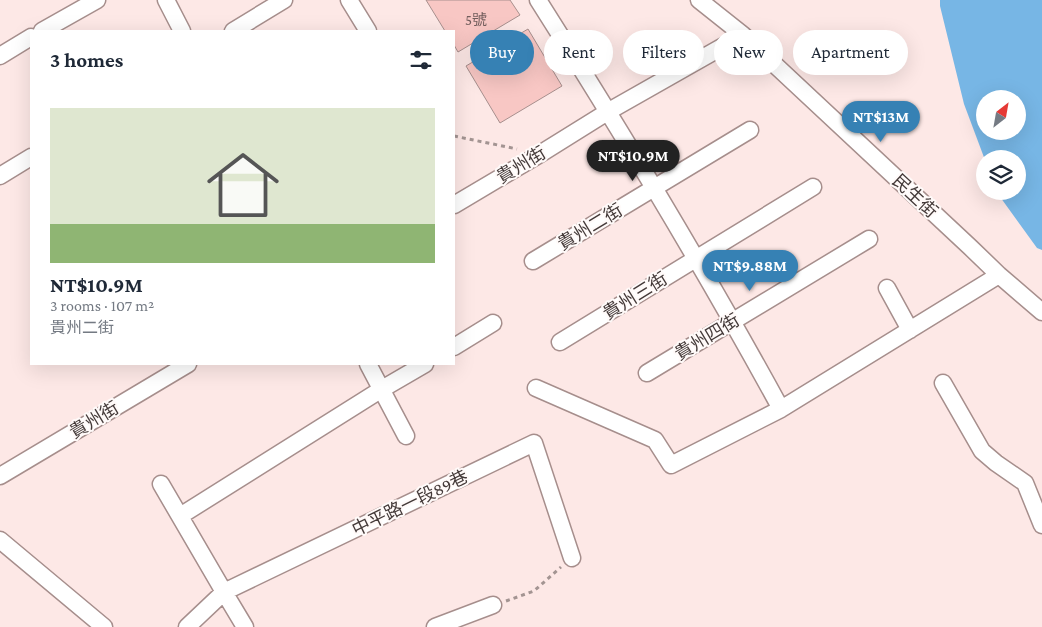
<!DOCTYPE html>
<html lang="en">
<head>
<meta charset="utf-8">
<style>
	body { margin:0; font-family:"Crimson Pro","Noto Sans TC",serif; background:#f2f2f3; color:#1f2937; height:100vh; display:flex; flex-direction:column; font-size:19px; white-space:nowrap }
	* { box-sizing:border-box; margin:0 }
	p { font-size:16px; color:#747a83 }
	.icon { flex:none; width:28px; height:28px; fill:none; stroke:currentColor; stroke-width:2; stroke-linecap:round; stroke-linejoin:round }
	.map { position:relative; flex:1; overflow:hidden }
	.details { position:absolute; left:30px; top:30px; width:425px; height:335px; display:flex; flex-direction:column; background:#fff; border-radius:0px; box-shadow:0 5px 20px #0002 }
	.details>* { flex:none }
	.banner { position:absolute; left:470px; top:30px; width:475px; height:45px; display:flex; gap:10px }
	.needle { width:32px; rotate:31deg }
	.fabs { position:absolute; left:976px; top:90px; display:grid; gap:10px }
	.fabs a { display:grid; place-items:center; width:50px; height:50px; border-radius:50%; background:#fff; box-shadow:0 5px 20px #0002; font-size:25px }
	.price { position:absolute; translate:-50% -42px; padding:0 11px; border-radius:18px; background:#3681b4; color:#fff; font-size:16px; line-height:32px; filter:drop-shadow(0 1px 2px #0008) }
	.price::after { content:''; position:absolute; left:50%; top:30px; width:15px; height:11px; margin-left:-8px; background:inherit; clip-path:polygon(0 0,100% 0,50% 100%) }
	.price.on { background:#222; color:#fff }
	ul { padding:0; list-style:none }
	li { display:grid; align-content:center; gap:10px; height:265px; padding:0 20px }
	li+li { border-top:1px solid #e0e1e3 }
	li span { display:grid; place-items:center; height:155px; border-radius:0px; color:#555 }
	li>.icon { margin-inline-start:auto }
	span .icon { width:90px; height:90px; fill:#fffc; stroke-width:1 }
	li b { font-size:21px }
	h2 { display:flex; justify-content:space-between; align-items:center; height:60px; padding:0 20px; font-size:21px }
	.pill { padding:0 18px; border-radius:22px; background:#fff; box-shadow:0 5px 20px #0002; font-size:18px; line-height:45px }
	.pill.on { background:#3681b4; color:#fff }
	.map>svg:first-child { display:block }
	.water { fill:#77b6e5; fill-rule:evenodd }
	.building { fill:#f8c7c4; stroke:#a78f8d }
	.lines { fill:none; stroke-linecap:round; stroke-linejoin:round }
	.minor-casing { stroke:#a68e8c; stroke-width:19 }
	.path { stroke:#a39492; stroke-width:3; stroke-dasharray:4 4; stroke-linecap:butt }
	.minor { stroke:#fff; stroke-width:16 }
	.labels { text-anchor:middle; stroke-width:4; stroke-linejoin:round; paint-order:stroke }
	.number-label { font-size:15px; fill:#715d5c }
	.street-label { font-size:18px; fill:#443a39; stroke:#fffaf9 }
</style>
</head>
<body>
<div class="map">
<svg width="1042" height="627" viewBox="0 0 1042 627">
	<rect width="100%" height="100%" fill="#fde8e6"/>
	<path class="water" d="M940 0H1042V250L1037 248 998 194 997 191H1018V159H985V160L964 104 940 6ZM985 99H1018V131H985Z"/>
	<path class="building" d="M426 0H510L520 15 458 52 454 45V31H445Z
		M528 29 562 86 500 123 466 66Z"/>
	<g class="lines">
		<g class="minor-casing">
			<path id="minor" d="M166 0 182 31
				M349 0 368 31
				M538 0C623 134 705 270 781 409
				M699 0 743 35 970 247 999 275 1042 312
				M42 31 97 0
				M233 31 284 0
				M0 56 31 37
				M0 176 31 157
				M454 205 540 154 609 111 743 35
				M533 261 750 130
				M887 288 910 330
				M560 342 813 187
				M454 347 493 323
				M368 364 406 436
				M647 373 869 239
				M943 383 982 451 996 463 1025 483 1042 525
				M536 388 655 440 671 465 781 409 999 275
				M0 476 188 364
				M161 484 224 592 245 627
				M180 516 382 389 425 364
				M0 540 104 627
				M187 627 224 592 534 443 572 558
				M435 627 493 605"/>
		</g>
		<path class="path" d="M454 136 517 149
			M506 601 534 591 561 567"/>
		<use href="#minor" class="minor"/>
	</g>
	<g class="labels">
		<g class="number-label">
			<text x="476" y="25">5號</text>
		</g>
		<g class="street-label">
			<text transform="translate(521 165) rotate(-31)" y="6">貴州街</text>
			<text transform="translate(915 196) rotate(43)" y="6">民生街</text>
			<text transform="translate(590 227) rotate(-31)" y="6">貴州二街</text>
			<text transform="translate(635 296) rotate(-32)" y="6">貴州三街</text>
			<text transform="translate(707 337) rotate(-31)" y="6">貴州四街</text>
			<text transform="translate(94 420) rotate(-31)" y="6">貴州街</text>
			<text transform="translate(410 503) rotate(-26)" y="6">中平路一段89巷</text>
		</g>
	</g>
</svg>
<div class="fabs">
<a><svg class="needle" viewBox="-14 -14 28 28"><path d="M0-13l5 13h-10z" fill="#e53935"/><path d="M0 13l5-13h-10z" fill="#747a83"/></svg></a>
<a><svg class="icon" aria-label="layers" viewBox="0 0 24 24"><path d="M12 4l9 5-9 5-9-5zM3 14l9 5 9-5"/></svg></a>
</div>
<b class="price" style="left:881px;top:143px">NT$13M</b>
<b class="price on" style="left:633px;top:182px">NT$10.9M</b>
<b class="price" style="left:750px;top:292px">NT$9.88M</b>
<div class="banner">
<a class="pill on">Buy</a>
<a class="pill">Rent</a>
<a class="pill">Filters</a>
<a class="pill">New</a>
<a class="pill">Apartment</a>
</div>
<section class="details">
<h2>3 homes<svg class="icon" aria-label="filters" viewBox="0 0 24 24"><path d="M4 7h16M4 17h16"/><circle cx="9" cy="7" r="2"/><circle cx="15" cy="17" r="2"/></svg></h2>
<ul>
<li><span style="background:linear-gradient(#dfe7d0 75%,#8fb573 0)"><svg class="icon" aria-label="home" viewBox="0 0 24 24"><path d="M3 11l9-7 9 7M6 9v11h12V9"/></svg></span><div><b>NT$10.9M</b><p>3 rooms · 107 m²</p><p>貴州二街</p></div></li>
</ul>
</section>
</div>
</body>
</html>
